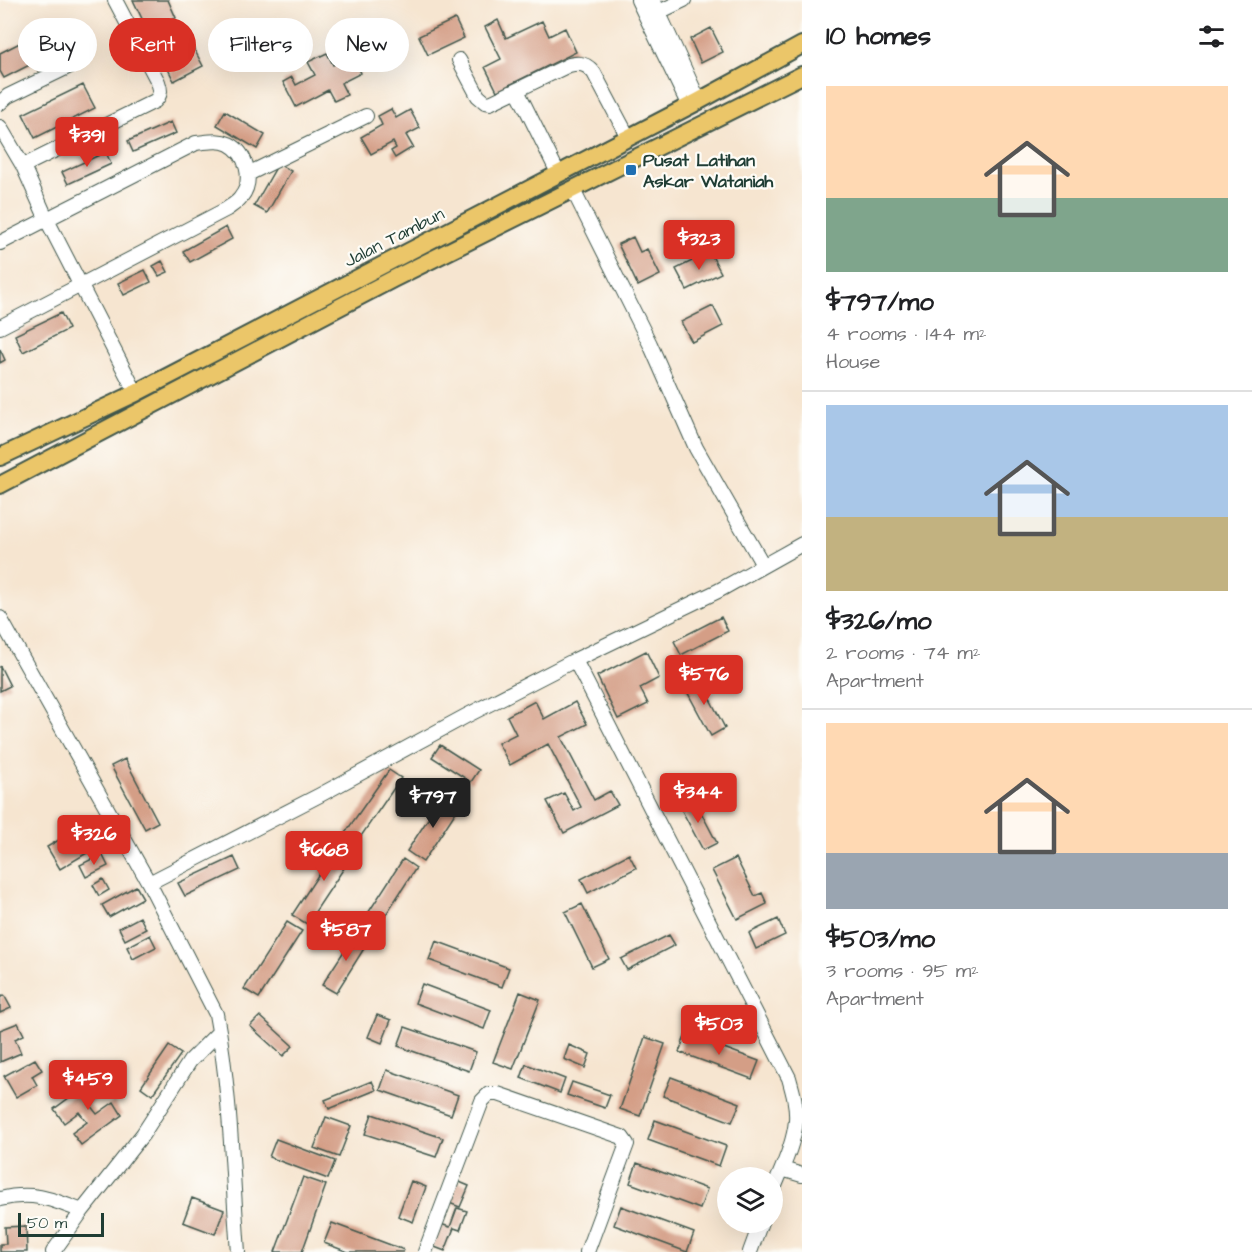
<!DOCTYPE html>
<html lang="en">
<head>
<meta charset="utf-8">
<style>
	body { margin:0; font-family:"Architects Daughter",sans-serif; background:#f2f2f2; color:#202124; height:100vh; display:flex; flex-direction:column; font-size:22px; white-space:nowrap }
	* { box-sizing:border-box; margin:0 }
	p { font-size:20px; color:#757577 }
	.icon { flex:none; width:33px; height:33px; fill:none; stroke:currentColor; stroke-width:2; stroke-linecap:round; stroke-linejoin:round }
	.map { position:relative; flex:1; overflow:hidden }
	.drawer { display:flex; flex-direction:column; background:#fff; width:450px }
	.drawer>* { flex:none }
	.guide { position:absolute; left:18px; top:18px; width:570px; height:54px; display:flex; gap:12px }
	.tools { position:absolute; left:717px; top:1167px; display:grid; gap:12px }
	.tools a { display:grid; place-items:center; width:66px; height:66px; border-radius:50%; background:#fff; box-shadow:0 6px 24px #0002; font-size:30px }
	.scale { position:absolute; left:18px; bottom:15px; width:86px; box-sizing:border-box; padding-left:6px; border:3px solid #1f3d34; border-top:0; font-size:16px; line-height:21px; white-space:nowrap; color:#1f3d34; -webkit-text-stroke:4px #fdfcf7; paint-order:stroke }
	.price { position:absolute; translate:-50% -51px; padding:0 14px; border-radius:6px; background:#d93025; color:#fff; font-size:20px; line-height:39px; filter:drop-shadow(0 2px 3px #0008) }
	.price::after { content:''; position:absolute; left:50%; top:36px; width:18px; height:14px; margin-left:-9px; background:inherit; clip-path:polygon(0 0,100% 0,50% 100%) }
	.price.active { background:#222; color:#fff }
	ul { padding:0; list-style:none }
	li { display:grid; align-content:center; gap:12px; height:318px; padding:0 24px }
	li+li { border-top:2px solid #e0e0e0 }
	li span { display:grid; place-items:center; height:186px; border-radius:0px; color:#555 }
	li>.icon { margin-inline-start:auto }
	span .icon { width:108px; height:108px; fill:#fffc; stroke-width:1 }
	li b { font-size:26px }
	h2 { display:flex; justify-content:space-between; align-items:center; height:72px; padding:0 24px; font-size:26px }
	.chip { padding:0 21px; border-radius:27px; background:#fff; box-shadow:0 6px 24px #0002; font-size:21px; line-height:54px }
	.chip.active { background:#d93025; color:#fff }
	main { display:flex; flex:1; min-height:0 }
	.map>svg:first-child { display:block }
	.building { fill:#d49e86 }
	.lines { fill:none; stroke-linecap:round; stroke-linejoin:round }
	.minor-casing { stroke:#3f564b; stroke-width:16 }
	.major-casing { stroke:#3f564b; stroke-width:20 }
	.minor { stroke:#fff; stroke-width:14 }
	.major { stroke:#ebc669; stroke-width:16 }
	.poi-dot { fill:#1f6fb2; stroke:#fdfcf7; stroke-width:2 }
	.labels { text-anchor:middle; stroke-width:4.5; stroke-linejoin:round; paint-order:stroke }
	.poi-label { font-size:18px; font-weight:bold; fill:#1f3d34; stroke:#fdfcf7; text-anchor:start }
	.street-label { font-size:18px; fill:#1f3d34; stroke:#fdfcf7 }
</style>
</head>
<body>
<main>
<div class="map">
<svg width="802" height="1252" viewBox="0 0 802 1252">
	<rect width="100%" height="100%" fill="#fdfcf7"/>
	<filter id="ink" filterUnits="userSpaceOnUse"><feTurbulence type="fractalNoise" baseFrequency=".0167" numOctaves="2"/><feDisplacementMap in="SourceGraphic" scale="12" xChannelSelector="R" yChannelSelector="G"/><feConvolveMatrix kernelMatrix="1 2 1 2 8 2 1 2 1" color-interpolation-filters="sRGB"/></filter>
	<filter id="wash" filterUnits="userSpaceOnUse"><feTurbulence type="fractalNoise" baseFrequency=".008" numOctaves="4" result="noise"/><feDisplacementMap in="SourceGraphic" scale="24" xChannelSelector="R" yChannelSelector="G"/><feGaussianBlur stdDeviation="1.35" result="paint"/><feColorMatrix in="noise" values="0 0 0 0 0 0 0 0 0 0 0 0 0 0 0 0 0 1.4 0 .05"/><feComposite in="paint" operator="in"/></filter>
	<g filter="url(#wash)">
		<rect width="100%" height="100%" fill="#f6e5d0"/>
		<g id="blocks">
			<path class="building" d="M133 0H168L176 18 148 31Z
				M455 19 464 38 428 55 419 36Z
				M498 20 506 38 542 21 549 36 565 28 576 52 497 91 485 67 501 59 485 27Z
				M53 26 63 48 4 78 0 71V53Z
				M711 28 723 52 701 63 690 39Z
				M185 32 203 66 174 81 157 47Z
				M327 53 333 65 352 56 361 73 341 83 347 95 334 101 328 90 296 107 283 82 292 77 296 85 315 75 308 62Z
				M83 85 95 108 35 138 23 114Z
				M391 109 396 118 410 110 420 128 406 135 413 147 395 158 391 151 396 148 393 142 371 154 361 137 382 125 378 116Z
				M225 111 265 135 257 149 217 125Z
				M171 122 176 133 133 152 128 141Z
				M106 152 111 164 68 184 62 172Z
				M278 164 291 171 267 213 254 206Z
				M226 227 232 239 190 262 183 251Z
				M633 237 640 252 647 249 660 275 638 286 618 244Z
				M710 252 721 273 687 290 676 269Z
				M162 261 168 272 159 276 153 266Z
				M145 270 151 282 124 295 118 283Z
				M713 306 723 326 692 342 681 322Z
				M61 313 69 329 23 352 15 335Z
				M0 349 5 360 0 363Z
				M721 617 728 631 681 655 674 641Z
				M646 651 659 678 640 688 648 704 618 719 597 676Z
				M0 666 10 686 0 691Z
				M698 676 725 728 711 736 683 684Z
				M535 701 544 719 575 702 587 724 561 737 594 800 610 791 618 805 564 833 547 801 564 793 574 811 581 807 548 744 510 765 498 743 516 734 507 716Z
				M440 745 479 770 471 782 432 757Z
				M125 759 158 822 145 829 111 766Z
				M389 770 401 778 357 842 345 833Z
				M443 796 459 807 423 862 407 851Z
				M693 797 717 843 703 850 679 805Z
				M79 828 92 850 60 869 47 847Z
				M341 840 356 850 307 924 292 915Z
				M102 854 108 866 86 877 80 865Z
				M629 854 636 868 588 893 581 879Z
				M234 857 240 870 185 896 178 883Z
				M736 858 755 896 762 893 767 904 737 919 712 870Z
				M403 859 416 868 374 933 361 924Z
				M103 879 109 890 99 896 93 885Z
				M136 886 143 898 109 917 102 905Z
				M582 904 609 959 592 967 565 912Z
				M140 917 146 929 125 940 119 928Z
				M778 919 785 935 756 949 749 933Z
				M287 922 302 931 259 998 244 989Z
				M357 931 370 939 336 993 322 985Z
				M150 935 156 947 133 959 127 947Z
				M669 935 675 945 627 970 621 959Z
				M436 941 509 968 502 987 429 960Z
				M422 984 491 1010 484 1029 415 1003Z
				M520 992 540 1000 513 1069 493 1062Z
				M4 995 11 1008 0 1013V998Z
				M377 1015 391 1020 382 1043 368 1037Z
				M260 1016 293 1046 283 1056 250 1026Z
				M18 1023 24 1035 15 1039 21 1053 0 1062V1030Z
				M405 1027 476 1052 469 1071 398 1046Z
				M686 1034 759 1061 752 1079 679 1052Z
				M645 1037 665 1044 640 1116 620 1109Z
				M569 1045 590 1054 585 1068 564 1059Z
				M169 1046 181 1054 152 1095 141 1087Z
				M35 1059 42 1070 32 1076 37 1085 16 1097 4 1076Z
				M526 1064 565 1079 560 1093 521 1078Z
				M387 1070 458 1095 451 1115 380 1090Z
				M671 1077 740 1103 732 1122 663 1096Z
				M96 1078 106 1092 89 1104 97 1114 114 1102 122 1115 81 1145 72 1133 87 1122 79 1112 64 1123 54 1109Z
				M372 1081 376 1090 329 1109 325 1100Z
				M572 1082 610 1095 605 1108 567 1095Z
				M372 1114 443 1138 436 1157 365 1134Z
				M326 1117 351 1126 339 1157 314 1148Z
				M655 1120 726 1146 719 1166 648 1140Z
				M276 1139 335 1161 328 1179 269 1157Z
				M637 1163 707 1189 700 1209 630 1183Z
				M303 1177 326 1185 302 1252H275Z
				M411 1181 426 1187 413 1222 398 1216Z
				M457 1181 469 1186 460 1207 449 1203Z
				M192 1198 224 1210 215 1234 183 1222Z
				M621 1206 694 1233 687 1252 614 1225Z
				M457 1208 467 1211 460 1230 454 1228 445 1251 432 1246 440 1224 450 1227Z
				M332 1223 404 1250 403 1252H348L324 1243Z
				M26 1226 27 1252H0V1244H6L5 1227Z"/>
		</g>
	</g>
	<g filter="url(#ink)">
		<use href="#blocks" fill-opacity="0" stroke="#3f564b" stroke-width="1.5"/>
		<g class="lines">
			<g class="minor-casing">
				<path id="minor" d="M638 0 689 106
					M653 0 699 101
					M659 12 684 0
					M459 60 478 96 485 102 490 103 569 65C580 62 587 64 594 73L628 137
					M517 90 558 173
					M0 103 8 96 72 65
					M0 127 23 166 47 220 136 393
					M23 166 155 101C161 95 161 90 158 82L115 0
					M248 174 366 116
					M573 190 650 344 696 448 763 565
					M0 243 196 143C208 142 218 139 229 144 247 153 254 181 241 197 238 202 231 206 227 209L0 327
					M0 618 149 883 216 1014C231 1092 232 1173 238 1252
					M575 660 789 1078C793 1092 797 1106 796 1120 794 1145 781 1170 772 1193
					M149 883 320 795 466 716 575 660 718 591 802 544
					M782 1169 802 1175
					M0 1199C33 1191 51 1199 82 1211
					M53 1252 82 1211 143 1134 190 1061 219 1032
					M425 1252 482 1101 489 1094H498L622 1137 627 1144 587 1252
					M750 1252 761 1222"/>
			</g>
			<g class="major-casing">
				<path id="major" d="M0 457 136 393 699 101 802 45
					M0 485 393 279 802 75"/>
			</g>
			<use href="#minor" class="minor"/>
			<use href="#major" class="major"/>
		</g>
	</g>
	<rect class="poi-dot" x="625" y="164" width="12" height="12" rx="3"/>
	<g class="labels">
		<g class="poi-label">
			<text x="643" y="166">Pusat Latihan<tspan x="643" dy="21">Askar Wataniah</tspan></text>
		</g>
		<g class="street-label">
			<text transform="translate(394 237) rotate(-27)" y="6">Jalan Tambun</text>
		</g>
	</g>
</svg>
<div class="tools">
<a><svg class="icon" aria-label="layers" viewBox="0 0 24 24"><path d="M12 4l9 5-9 5-9-5zM3 14l9 5 9-5"/></svg></a>
</div>
<div class="scale">50 m</div>
<b class="price" style="left:87px;top:168px">$391</b>
<b class="price" style="left:699px;top:271px">$323</b>
<b class="price" style="left:704px;top:706px">$576</b>
<b class="price" style="left:698px;top:824px">$344</b>
<b class="price active" style="left:433px;top:829px">$797</b>
<b class="price" style="left:94px;top:866px">$326</b>
<b class="price" style="left:324px;top:882px">$668</b>
<b class="price" style="left:346px;top:962px">$587</b>
<b class="price" style="left:719px;top:1056px">$503</b>
<b class="price" style="left:88px;top:1111px">$459</b>
<div class="guide">
<a class="chip">Buy</a>
<a class="chip active">Rent</a>
<a class="chip">Filters</a>
<a class="chip">New</a>
</div>
</div>
<section class="drawer">
<h2>10 homes<svg class="icon" aria-label="filters" viewBox="0 0 24 24"><path d="M4 7h16M4 17h16"/><circle cx="9" cy="7" r="2"/><circle cx="15" cy="17" r="2"/></svg></h2>
<ul>
<li><span style="background:linear-gradient(#ffd9b3 60%,#7fa58c 0)"><svg class="icon" aria-label="home" viewBox="0 0 24 24"><path d="M3 11l9-7 9 7M6 9v11h12V9"/></svg></span><div><b>$797/mo</b><p>4 rooms · 144 m²</p><p>House</p></div></li>
<li><span style="background:linear-gradient(#a9c7e8 60%,#c2b280 0)"><svg class="icon" aria-label="home" viewBox="0 0 24 24"><path d="M3 11l9-7 9 7M6 9v11h12V9"/></svg></span><div><b>$326/mo</b><p>2 rooms · 74 m²</p><p>Apartment</p></div></li>
<li><span style="background:linear-gradient(#ffd9b3 70%,#9aa5b1 0)"><svg class="icon" aria-label="home" viewBox="0 0 24 24"><path d="M3 11l9-7 9 7M6 9v11h12V9"/></svg></span><div><b>$503/mo</b><p>3 rooms · 95 m²</p><p>Apartment</p></div></li>
</ul>
</section>
</main>
</body>
</html>
